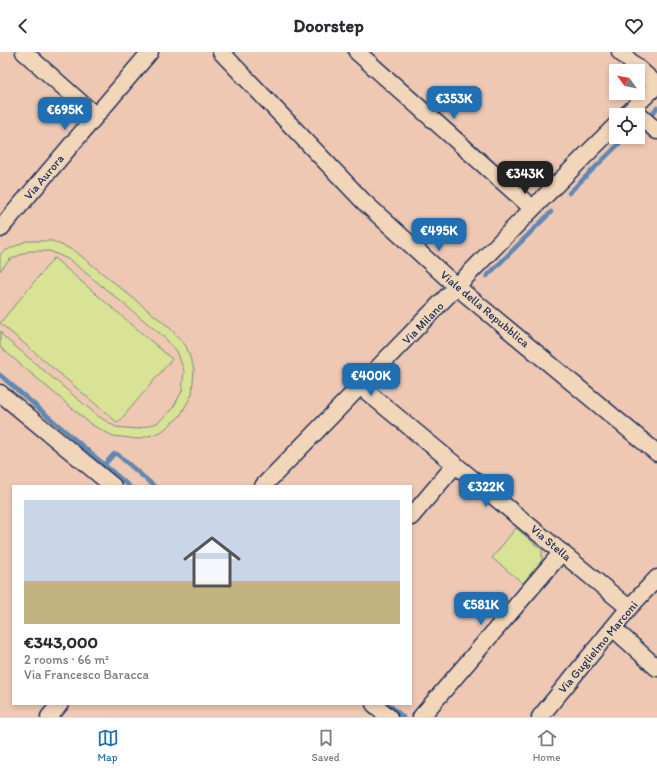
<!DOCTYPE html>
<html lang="en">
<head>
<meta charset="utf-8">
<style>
	body { margin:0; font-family:Itim,sans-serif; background:#f2f2f3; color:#2b2b33; height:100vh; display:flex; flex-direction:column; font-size:15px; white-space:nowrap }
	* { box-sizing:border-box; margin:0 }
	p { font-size:13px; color:#7c7c81 }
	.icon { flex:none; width:22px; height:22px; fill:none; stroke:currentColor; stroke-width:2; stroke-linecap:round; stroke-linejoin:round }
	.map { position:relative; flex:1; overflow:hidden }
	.drawer { position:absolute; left:12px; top:433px; width:400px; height:220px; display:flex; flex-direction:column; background:#fff; border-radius:0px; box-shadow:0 2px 6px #0003 }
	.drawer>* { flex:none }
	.needle { width:26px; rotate:303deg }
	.buttons { position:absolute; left:609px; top:12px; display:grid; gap:8px }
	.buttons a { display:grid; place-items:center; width:36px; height:36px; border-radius:0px; background:#fff; box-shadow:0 2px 6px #0003; font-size:20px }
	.price { position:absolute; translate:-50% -34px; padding:0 9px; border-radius:8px; background:#1f6fb2; color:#fff; font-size:13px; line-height:26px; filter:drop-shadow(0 1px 2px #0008) }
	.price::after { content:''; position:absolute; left:50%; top:24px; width:12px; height:9px; margin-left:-6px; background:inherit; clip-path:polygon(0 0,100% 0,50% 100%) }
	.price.active { background:#222; color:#fff }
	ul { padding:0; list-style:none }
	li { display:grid; align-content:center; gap:8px; height:212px; padding:0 12px }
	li+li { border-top:1px solid #e1e1e2 }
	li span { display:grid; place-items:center; height:124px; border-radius:0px; color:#555 }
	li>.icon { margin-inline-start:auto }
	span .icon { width:72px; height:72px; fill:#fffc; stroke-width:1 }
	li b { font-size:17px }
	header { display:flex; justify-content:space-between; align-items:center; height:52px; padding:0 12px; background:#fff; font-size:18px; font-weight:700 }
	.menu { display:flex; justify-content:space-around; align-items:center; height:56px; border-top:1px solid #e1e1e2; background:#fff; font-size:11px; color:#7c7c81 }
	.menu a { display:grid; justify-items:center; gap:2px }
	.menu .active { color:#1f6fb2 }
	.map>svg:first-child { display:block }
	.green { fill:#d8e396; stroke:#7a897a }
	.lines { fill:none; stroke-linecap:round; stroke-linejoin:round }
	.stream { stroke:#6088b3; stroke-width:4.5 }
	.minor-casing { stroke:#1b2f5e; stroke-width:19 }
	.minor { stroke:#f2d6b9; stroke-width:16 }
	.labels { text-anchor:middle; stroke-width:3; stroke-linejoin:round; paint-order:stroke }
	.street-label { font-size:12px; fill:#1b2f5e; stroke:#f2d6b9 }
</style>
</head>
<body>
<header><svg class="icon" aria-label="back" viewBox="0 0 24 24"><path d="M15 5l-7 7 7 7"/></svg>Doorstep<svg class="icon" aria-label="heart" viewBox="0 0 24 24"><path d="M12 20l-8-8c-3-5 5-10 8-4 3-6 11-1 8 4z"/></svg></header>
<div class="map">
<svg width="657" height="665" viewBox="0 0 657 665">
	<rect width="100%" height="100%" fill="#eec8b3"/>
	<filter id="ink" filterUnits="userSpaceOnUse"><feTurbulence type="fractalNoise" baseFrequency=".025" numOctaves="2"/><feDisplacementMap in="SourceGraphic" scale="8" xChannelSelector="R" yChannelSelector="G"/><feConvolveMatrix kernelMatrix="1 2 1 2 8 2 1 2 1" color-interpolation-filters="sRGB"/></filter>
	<g filter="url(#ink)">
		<path class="green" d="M26 189H52L75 199 170 276 186 294 194 317 192 342 180 364 161 380 138 387 113 384 92 373 0 295V279L4 285 98 364 116 375 137 377 157 371 172 358 182 339 184 319 177 299 163 284 70 208 50 199H29L9 208 0 219V203L3 200Z
			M54 206 172 307 118 371 0 271Z
			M516 476 542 498V508L523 531 492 506Z"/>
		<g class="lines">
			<path class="stream" d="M647 63 653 61 657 56
				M569 141 626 85
				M487 224 551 160
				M0 323 129 434
				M104 413 114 402H117L154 434
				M388 652 403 665"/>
			<g class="minor-casing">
				<path id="minor" d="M24 0 96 64
					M221 0 364 150 457 235 657 401
					M357 0 532 156
					M620 0 657 33
					M632 57 657 79
					M626 63 657 33
					M0 177 150 0
					M361 335 629 556
					M0 341 113 434
					M263 434C381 314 496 191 616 73
					M411 465 455 413
					M613 576 657 616
					M374 652 389 665
					M49 665 60 652
					M421 665 562 500
					M540 665 629 556 657 526"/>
			</g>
			<use href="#minor" class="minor"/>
		</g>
	</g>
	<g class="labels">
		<g class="street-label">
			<text transform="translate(44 125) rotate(-50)" y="4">Via Aurora</text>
			<text transform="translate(485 257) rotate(40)" y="4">Viale della Repubblica</text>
			<text transform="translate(423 271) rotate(-46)" y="4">Via Milano</text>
			<text transform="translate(551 491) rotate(40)" y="4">Via Stella</text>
			<text transform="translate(598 595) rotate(-50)" y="4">Via Guglielmo Marconi</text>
		</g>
	</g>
</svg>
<div class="buttons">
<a><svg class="needle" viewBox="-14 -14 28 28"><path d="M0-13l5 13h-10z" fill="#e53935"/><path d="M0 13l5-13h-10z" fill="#7c7c81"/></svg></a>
<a><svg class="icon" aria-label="locate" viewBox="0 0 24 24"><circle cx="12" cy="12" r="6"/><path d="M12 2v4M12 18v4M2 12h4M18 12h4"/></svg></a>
</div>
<b class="price" style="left:454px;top:68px">€353K</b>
<b class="price" style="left:65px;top:79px">€695K</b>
<b class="price active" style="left:525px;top:143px">€343K</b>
<b class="price" style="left:439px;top:200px">€495K</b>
<b class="price" style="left:371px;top:345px">€400K</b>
<b class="price" style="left:486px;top:456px">€322K</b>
<b class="price" style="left:481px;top:574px">€581K</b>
<section class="drawer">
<ul>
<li><span style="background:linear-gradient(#c9d6e8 65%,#c2b280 0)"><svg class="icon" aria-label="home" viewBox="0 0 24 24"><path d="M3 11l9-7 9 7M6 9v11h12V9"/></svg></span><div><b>€343,000</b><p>2 rooms · 66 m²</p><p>Via Francesco Baracca</p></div></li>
</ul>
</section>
</div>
<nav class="menu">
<a class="active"><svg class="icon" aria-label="map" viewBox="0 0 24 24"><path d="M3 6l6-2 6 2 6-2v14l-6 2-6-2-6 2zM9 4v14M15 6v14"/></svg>Map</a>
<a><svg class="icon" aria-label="saved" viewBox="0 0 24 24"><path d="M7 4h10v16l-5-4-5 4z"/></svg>Saved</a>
<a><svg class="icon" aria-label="home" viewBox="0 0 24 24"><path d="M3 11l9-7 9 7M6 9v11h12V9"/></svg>Home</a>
</nav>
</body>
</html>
